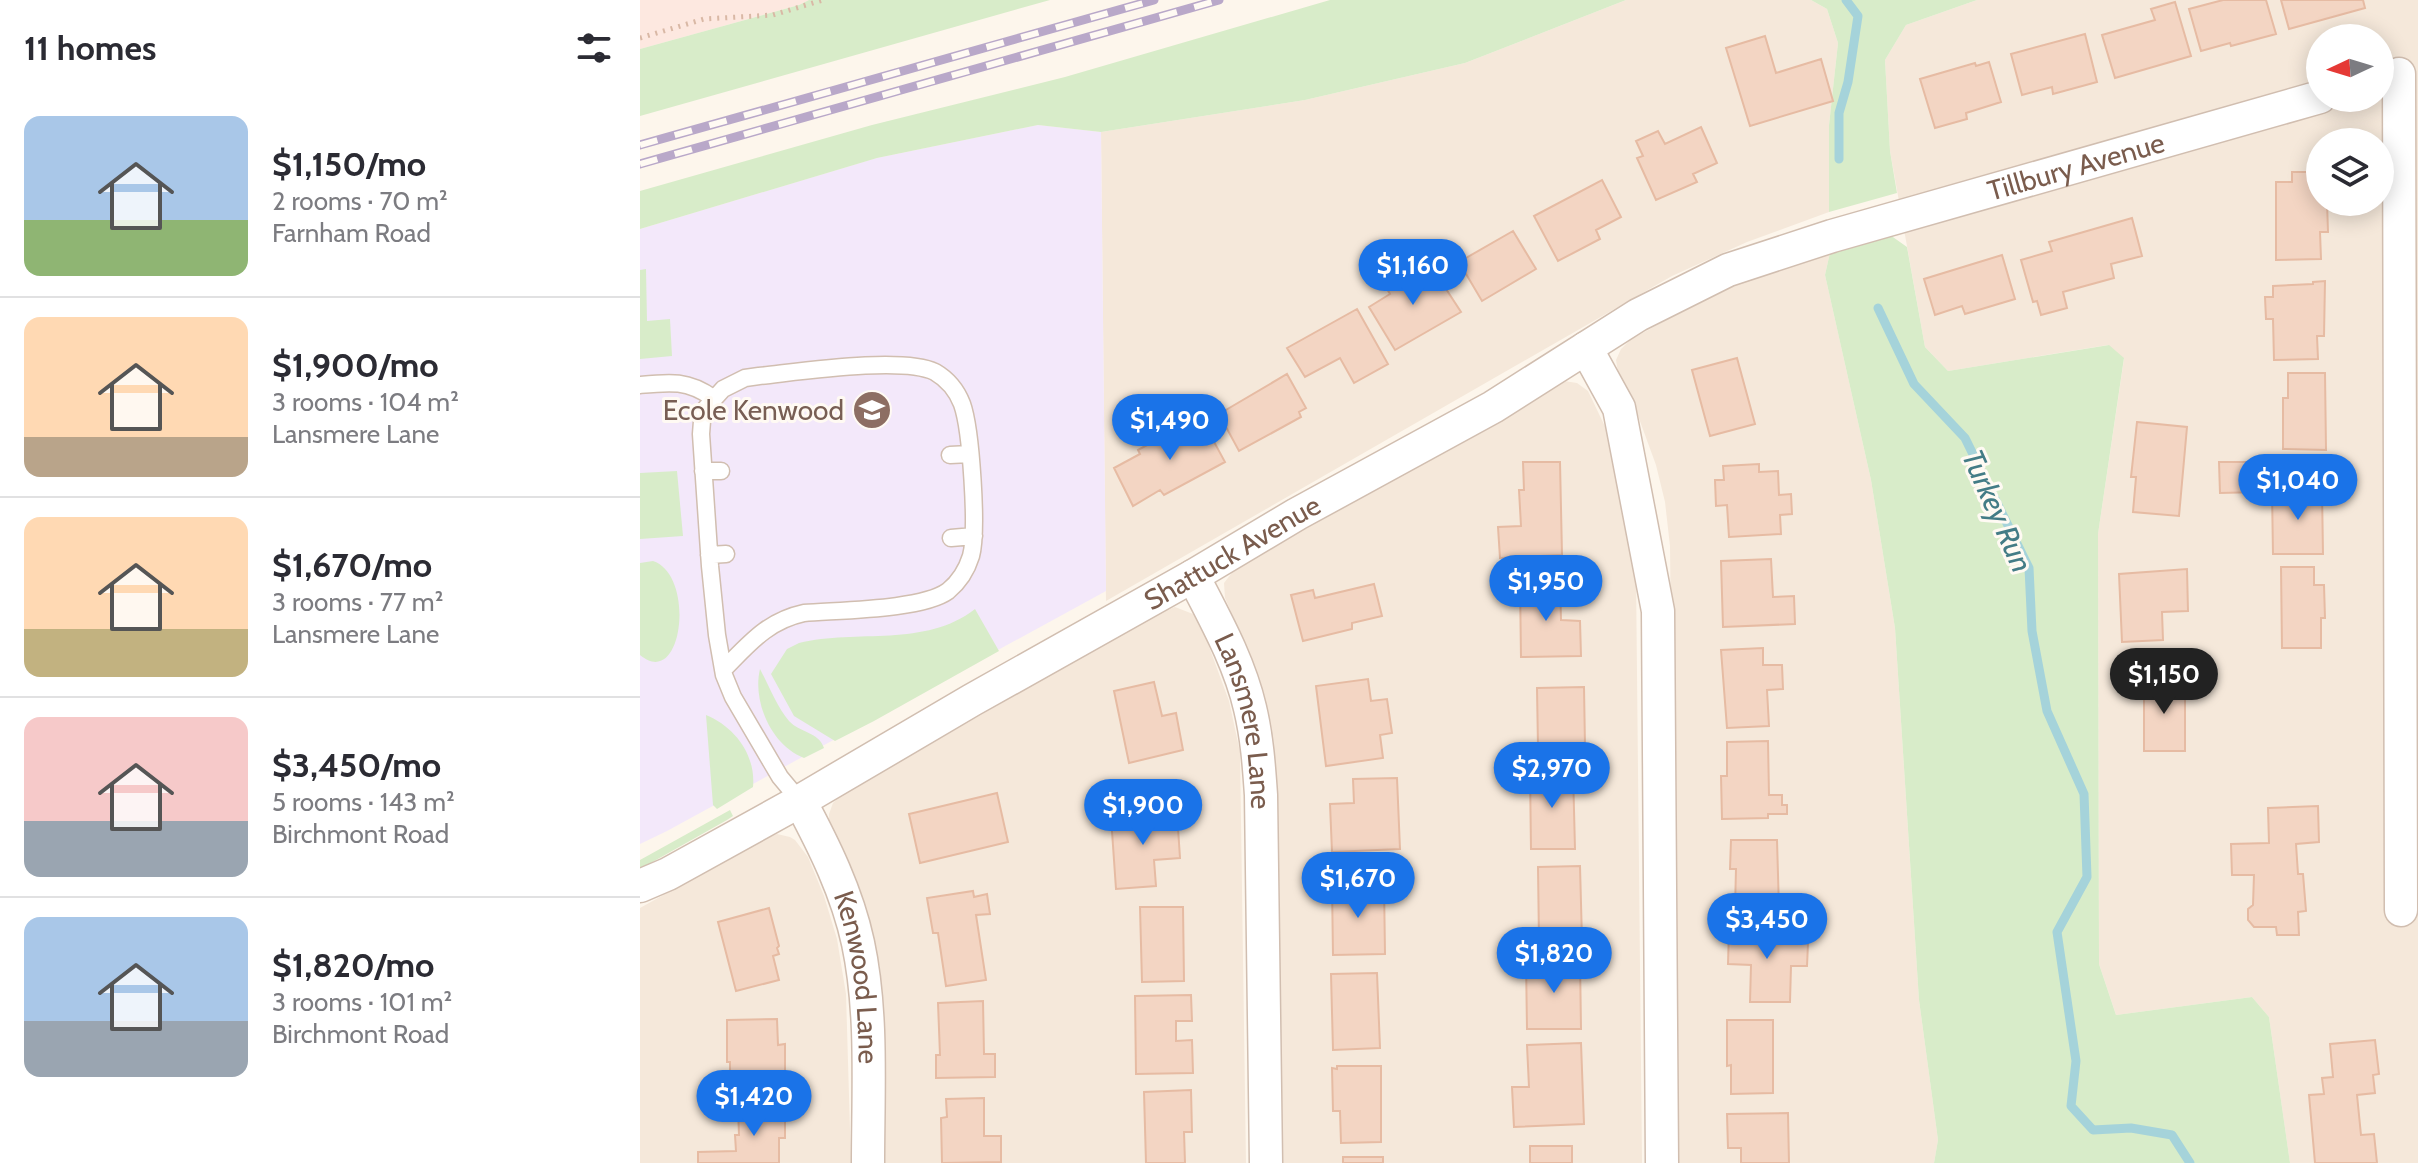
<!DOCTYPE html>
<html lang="en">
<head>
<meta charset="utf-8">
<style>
	body { margin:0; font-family:Cabin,sans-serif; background:#f2f2f3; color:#2b2b33; height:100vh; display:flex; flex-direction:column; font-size:30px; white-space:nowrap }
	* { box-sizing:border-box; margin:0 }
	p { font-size:26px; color:#7c7c81 }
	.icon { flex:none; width:44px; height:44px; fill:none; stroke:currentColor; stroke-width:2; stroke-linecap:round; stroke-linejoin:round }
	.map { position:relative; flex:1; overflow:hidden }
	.details { display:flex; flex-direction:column; background:#fff; width:640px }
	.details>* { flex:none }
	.needle { width:52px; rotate:266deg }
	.fabs { position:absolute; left:1666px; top:24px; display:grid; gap:16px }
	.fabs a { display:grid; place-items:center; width:88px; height:88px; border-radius:50%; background:#fff; box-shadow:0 4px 20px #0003; font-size:40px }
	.price { position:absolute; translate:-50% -68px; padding:0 18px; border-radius:28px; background:#1a73e8; color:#fff; font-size:26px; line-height:52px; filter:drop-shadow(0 2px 4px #0008) }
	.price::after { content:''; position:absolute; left:50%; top:48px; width:24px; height:18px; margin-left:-12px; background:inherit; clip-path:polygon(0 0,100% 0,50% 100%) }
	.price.active { background:#222; color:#fff }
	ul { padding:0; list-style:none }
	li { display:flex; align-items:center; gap:24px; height:200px; padding:0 24px }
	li+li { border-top:2px solid #e1e1e2 }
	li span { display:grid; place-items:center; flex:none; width:224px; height:160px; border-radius:16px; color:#555 }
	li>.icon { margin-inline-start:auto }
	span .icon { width:96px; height:96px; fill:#fffc; stroke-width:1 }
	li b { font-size:34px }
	h2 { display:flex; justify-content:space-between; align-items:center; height:96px; padding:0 24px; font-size:34px }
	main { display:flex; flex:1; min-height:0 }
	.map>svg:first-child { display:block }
	.residential { fill:#f5e8da; fill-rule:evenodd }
	.commercial { fill:#fde8e0 }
	.education { fill:#f3e8fa }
	.green { fill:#d8ecc9 }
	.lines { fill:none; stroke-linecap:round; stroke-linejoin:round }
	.stream { stroke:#a5d3da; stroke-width:9 }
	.building { fill:#f3d5c3; stroke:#e6bba3; stroke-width:2 }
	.service-casing { stroke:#d1beb0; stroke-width:19 }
	.minor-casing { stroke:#d1beb0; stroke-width:35 }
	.path { stroke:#d9b8a5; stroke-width:5; stroke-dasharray:2 6; stroke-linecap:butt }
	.service { stroke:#fff; stroke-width:16 }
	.minor { stroke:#fff; stroke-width:32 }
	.rail-casing { stroke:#b9a8c9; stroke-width:9 }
	.rail { stroke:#fffaf3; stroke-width:6; stroke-dasharray:18; stroke-linecap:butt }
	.labels { text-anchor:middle; stroke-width:6; stroke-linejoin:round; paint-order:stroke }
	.street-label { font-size:28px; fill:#7a5c4d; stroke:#fffaf3 }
	.education-label { font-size:28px; fill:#785e54; stroke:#fffaf3; text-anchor:end }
	.water-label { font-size:30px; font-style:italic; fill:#437c86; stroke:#fffaf3 }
</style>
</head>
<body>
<main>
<section class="details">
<h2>11 homes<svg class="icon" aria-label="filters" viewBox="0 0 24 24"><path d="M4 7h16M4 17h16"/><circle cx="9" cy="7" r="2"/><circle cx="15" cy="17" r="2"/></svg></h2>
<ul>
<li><span style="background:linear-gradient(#a9c7e8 65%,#8fb573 0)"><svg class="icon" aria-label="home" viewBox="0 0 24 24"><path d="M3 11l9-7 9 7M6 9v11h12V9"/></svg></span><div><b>$1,150/mo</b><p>2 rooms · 70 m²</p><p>Farnham Road</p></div></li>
<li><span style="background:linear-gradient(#ffd9b3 75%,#b9a48a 0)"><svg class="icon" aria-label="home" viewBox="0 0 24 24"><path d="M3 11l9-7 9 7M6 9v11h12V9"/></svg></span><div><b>$1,900/mo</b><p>3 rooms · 104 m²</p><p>Lansmere Lane</p></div></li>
<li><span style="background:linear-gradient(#ffd9b3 70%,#c2b280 0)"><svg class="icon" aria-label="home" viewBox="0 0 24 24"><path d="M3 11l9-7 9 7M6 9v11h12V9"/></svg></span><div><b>$1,670/mo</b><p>3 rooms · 77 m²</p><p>Lansmere Lane</p></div></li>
<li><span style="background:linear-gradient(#f6c9c9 65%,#9aa5b1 0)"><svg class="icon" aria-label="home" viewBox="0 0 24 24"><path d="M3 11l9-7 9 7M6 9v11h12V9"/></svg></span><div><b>$3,450/mo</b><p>5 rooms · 143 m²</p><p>Birchmont Road</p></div></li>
<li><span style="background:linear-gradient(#a9c7e8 65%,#9aa5b1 0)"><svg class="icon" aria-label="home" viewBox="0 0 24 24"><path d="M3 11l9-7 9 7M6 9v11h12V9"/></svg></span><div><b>$1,820/mo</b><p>3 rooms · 101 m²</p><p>Birchmont Road</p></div></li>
</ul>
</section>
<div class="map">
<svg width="1778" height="1163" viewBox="0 0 1778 1163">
	<rect width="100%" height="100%" fill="#fdf6ec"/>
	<path class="residential" d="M986 0H1171L1187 9 1198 43 1189 125V212L1107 242 1032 276 466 601 461 132 665 100 825 63Z
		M1337 0H1778V1163H1650L1629 1017 1612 997 1476 1015 1459 964 1458 534 1484 359 1468 345 1308 371 1285 347 1250 151 1245 60 1266 25ZM1680 38H1740V98H1680ZM1680 142H1740V202H1680Z
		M1191 248 1185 275 1231 480 1255 628 1279 1000 1298 1140 1294 1163H1037L1030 546 1025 502 1016 465 997 413 978 372 976 360 981 349 990 340 1055 304 1110 278Z
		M924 381 937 383 948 391 970 437 996 575 1002 1163H641L635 759 624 696 613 663 585 598 584 583 594 570 807 445Z
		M535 607 553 614 564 633 589 701 600 752 606 1163H245L244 1019 240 967 219 889 189 823V814L193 803 200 796 515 615Z
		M137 834 150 837 155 840 168 857 184 896 197 939 206 994 211 1163H0V908L124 839Z"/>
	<path class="commercial" d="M0 0H169L159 5 0 49Z"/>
	<path class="education" d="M398 125 461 132 466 591 27 831 0 844V229L237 158Z"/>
	<path class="green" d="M169 0H410L0 116V49L159 5Z
		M690 0H986L825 63 665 100 461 132 398 125 237 158 0 229V191L232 125 425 77Z
		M1171 0H1337L1266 25 1245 60 1250 151 1257 193 1189 212V125L1198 43 1187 9Z
		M1250 235 1267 247 1285 347 1308 371 1469 345 1484 358 1458 534 1459 964 1476 1015 1612 997 1629 1017 1650 1163H1294L1298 1140 1279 1000 1255 628 1231 480 1185 275 1191 248Z
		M6 269 7 321 30 319 32 356 0 359V270Z
		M37 471 43 536 0 539V473Z
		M13 561C56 575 43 691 0 655V563Z
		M335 609 359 651 234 721 195 741 154 716 131 674 147 649 159 643C217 629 285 648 335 609Z
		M120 669C129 686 137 707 149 721 160 733 179 732 184 748L164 758C132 746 112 702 120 669Z
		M66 715C95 727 116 755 113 787L77 809 73 805Z
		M90 810 93 816 87 820 0 869V860Z"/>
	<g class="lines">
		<path class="stream" d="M1199 159V113L1208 82 1218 16 1206 0
			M1238 308 1274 384 1325 438 1389 568 1392 631 1407 711 1444 794 1447 877 1417 932 1436 1061 1431 1106 1453 1130 1491 1128 1532 1135 1550 1163"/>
	</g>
	<path class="building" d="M1583 0H1626L1636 34 1591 46 1590 43 1561 51 1549 9Z
		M1641 0H1723L1725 8 1649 29Z
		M1535 2 1551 56 1475 78 1462 35 1515 20 1511 9Z
		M1445 34 1457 82 1413 94 1412 87 1382 95 1371 54Z
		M1125 36 1136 73 1181 59 1193 101 1110 126 1086 48Z
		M1349 62 1361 102 1326 113 1327 119 1295 128 1280 79 1335 63 1336 66Z
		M1061 127 1077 163 1053 174 1057 182 1016 200 997 158 1003 156 996 141 1018 131 1025 144Z
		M1652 172H1680V202H1687L1688 232H1680L1681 259 1636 260V182H1652Z
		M962 180 981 217 956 230 960 239 918 261 894 216Z
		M1492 218 1502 256 1471 264 1474 278 1423 292 1427 308 1401 315 1397 301 1393 302 1381 260 1412 251 1409 242Z
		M873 231 896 269 842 301 819 262Z
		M1362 255 1375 299 1325 314 1322 306 1295 315 1284 279Z
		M768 267 774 280 793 269 821 312 755 350 729 307 750 294 743 282Z
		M1685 281 1684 336H1677L1678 359 1634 360 1633 319H1626L1625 297H1633V286L1673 284V282Z
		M717 309 748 364 714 383 700 358 665 377 647 348Z
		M1097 358 1115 424 1070 436 1052 370Z
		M1648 373H1685L1686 450 1643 449V398H1648Z
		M647 374 666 408 659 412 661 417 599 451 579 414Z
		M560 416 585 462 524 495 520 490 493 506 474 468 500 454 498 450Z
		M1497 422 1547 427 1539 516 1493 512 1496 477H1491Z
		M883 462H920L922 555 860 558 858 527 881 526 879 490H884Z
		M1579 462H1620V492L1580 493Z
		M1119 464V472L1138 471 1139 495 1151 494 1152 514 1140 515 1141 534 1089 537 1087 505 1076 506 1075 480H1084L1083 466Z
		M1632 491H1682L1683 554H1633Z
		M1131 559 1133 597 1154 596 1155 624 1083 627 1081 561Z
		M1641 567H1674V585H1684L1685 618H1681V648H1642Z
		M1547 569 1548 611 1522 612 1523 640 1482 642 1479 574Z
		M880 583H920L921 620 940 621 941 656 881 657Z
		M734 584 742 616 712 623V629L663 641 651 595 673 590 675 598Z
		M1123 648V665H1142L1143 689 1127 690 1129 726 1087 728 1081 650Z
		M728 679 731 701 747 699 752 733 740 735 743 758 686 766 676 686Z
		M514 682 522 716 536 713 543 750 489 763 474 691Z
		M1504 682H1545V751H1504Z
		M944 687 945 747H898L897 688Z
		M1128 741 1129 795H1142V805H1147V814H1128V818L1082 819 1081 776H1087V742Z
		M933 771 935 849H891L890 772Z
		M757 778 760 849 692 852 690 804 714 803 713 779Z
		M357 793 368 842 280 863 269 814Z
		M1678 806 1679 842 1656 844 1658 874H1663L1666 911 1658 912 1659 935H1637L1636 927H1614L1608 920V909L1613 905 1614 875H1592L1591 844 1629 843 1628 808Z
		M537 813 540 858 514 860 516 886 476 889 471 817Z
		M1091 840H1137L1139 909 1095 908 1096 869H1090Z
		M940 866 942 940 899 941 898 867Z
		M744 884 745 954 693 955 692 885Z
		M333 891 334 897 347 894 350 914 336 915 346 980 306 986 298 933H293L287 898Z
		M500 907H543L544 981 502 982Z
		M129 908 139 946 137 948 139 954 133 956 139 980 96 991 78 922Z
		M1089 930H1149V943H1168L1167 966H1151L1150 1002H1110L1111 965 1088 964Z
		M940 960 941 1029H887L886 961Z
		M737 973 740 1048 693 1050 691 974Z
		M551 995 552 1021H536V1041L552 1040 553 1073 496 1074 495 996Z
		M343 1001 344 1054H355V1077L296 1078V1055H300L298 1003Z
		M137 1019 138 1045 145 1044V1089H100V1075H90V1062H87V1020Z
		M1087 1020H1133V1093L1091 1094V1065L1087 1066Z
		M1735 1040 1739 1074 1733 1075 1735 1093 1717 1095 1721 1135 1734 1134 1737 1163H1675L1669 1095 1684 1094 1682 1078 1693 1077 1690 1044Z
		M941 1043 944 1124 874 1127 872 1087H889L887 1045Z
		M697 1066H741V1142L701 1143 700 1111H693L692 1068 697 1069Z
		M551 1090 552 1132H544L545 1163H506L504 1092Z
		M344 1098V1136H361V1162L302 1163 301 1118 307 1117 306 1099Z
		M145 1106V1138H139V1163H58V1152L96 1151 95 1135H99L98 1107Z
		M1148 1113 1149 1163H1101V1148H1088L1087 1114Z
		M890 1146H932V1163H890Z
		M703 1157H743V1163H703Z"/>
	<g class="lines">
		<g class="service-casing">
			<path id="service" d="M0 385C30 382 48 380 73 398
				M310 455 330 454
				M63 471H81
				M311 538 334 536
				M69 555 86 554
				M83 670C109 644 127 621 164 613 199 610 282 610 308 591 319 582 327 569 331 556 338 530 331 429 322 404 317 391 307 379 295 372 262 356 158 372 119 376L105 378 83 389 65 409 62 421 61 434 70 566 77 635 84 675 93 697 140 777 160 801"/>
		</g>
		<g class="minor-casing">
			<g id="minor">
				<path d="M1759 74 1761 910"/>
				<path d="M946 348 979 408 1018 611 1022 1163"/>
				<path id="s1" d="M553 576C575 619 599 661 610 708 617 737 619 766 621 795L626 1163"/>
				<path id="s2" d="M160 801C184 846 207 892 218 943 233 1013 228 1092 228 1163"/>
				<path id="s3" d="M0 886 28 874 160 801 332 700 553 576 657 514 853 407 998 315 1088 270 1192 236 1680 97"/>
			</g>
		</g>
		<path class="path" d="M0 38 64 19 133 15 183 0"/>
		<use href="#service" class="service"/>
		<use href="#minor" class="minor"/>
		<g class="rail-casing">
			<path id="rail" d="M0 145 514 0
				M0 164 579 0"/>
		</g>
		<use href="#rail" class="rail"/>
	</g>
	<defs>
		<g id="school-disc" transform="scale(2)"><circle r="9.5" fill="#8d6e63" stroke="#fffaf3"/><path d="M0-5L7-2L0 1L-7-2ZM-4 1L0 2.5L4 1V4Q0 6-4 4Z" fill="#fff"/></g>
	</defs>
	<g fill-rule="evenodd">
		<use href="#school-disc" x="232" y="410"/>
	</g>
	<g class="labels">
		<g class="street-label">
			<text dy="10" stroke="none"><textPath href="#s3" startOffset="1614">Tillbury Avenue</textPath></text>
			<text dy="10" stroke="none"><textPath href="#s3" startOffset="680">Shattuck Avenue</textPath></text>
			<text dy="10" stroke="none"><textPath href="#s1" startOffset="156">Lansmere Lane</textPath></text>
			<text dy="10" stroke="none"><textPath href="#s2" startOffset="188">Kenwood Lane</textPath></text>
		</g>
		<g class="education-label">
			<text x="204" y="420">Ecole Kenwood</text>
		</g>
		<g class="water-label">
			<text transform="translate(1357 511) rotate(66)" y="10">Turkey Run</text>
		</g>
	</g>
</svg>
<div class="fabs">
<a><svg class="needle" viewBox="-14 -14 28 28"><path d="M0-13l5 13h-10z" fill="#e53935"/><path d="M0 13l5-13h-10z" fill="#7c7c81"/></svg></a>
<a><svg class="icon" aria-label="layers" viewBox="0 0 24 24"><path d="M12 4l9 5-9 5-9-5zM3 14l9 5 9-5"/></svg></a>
</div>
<b class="price" style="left:773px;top:307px">$1,160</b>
<b class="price" style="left:530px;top:462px">$1,490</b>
<b class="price" style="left:1658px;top:522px">$1,040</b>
<b class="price" style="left:906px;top:623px">$1,950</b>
<b class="price active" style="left:1524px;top:716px">$1,150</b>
<b class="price" style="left:912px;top:810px">$2,970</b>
<b class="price" style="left:503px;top:847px">$1,900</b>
<b class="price" style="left:718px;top:920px">$1,670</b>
<b class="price" style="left:1127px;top:961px">$3,450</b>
<b class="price" style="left:914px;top:995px">$1,820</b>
<b class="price" style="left:114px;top:1138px">$1,420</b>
</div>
</main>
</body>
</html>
